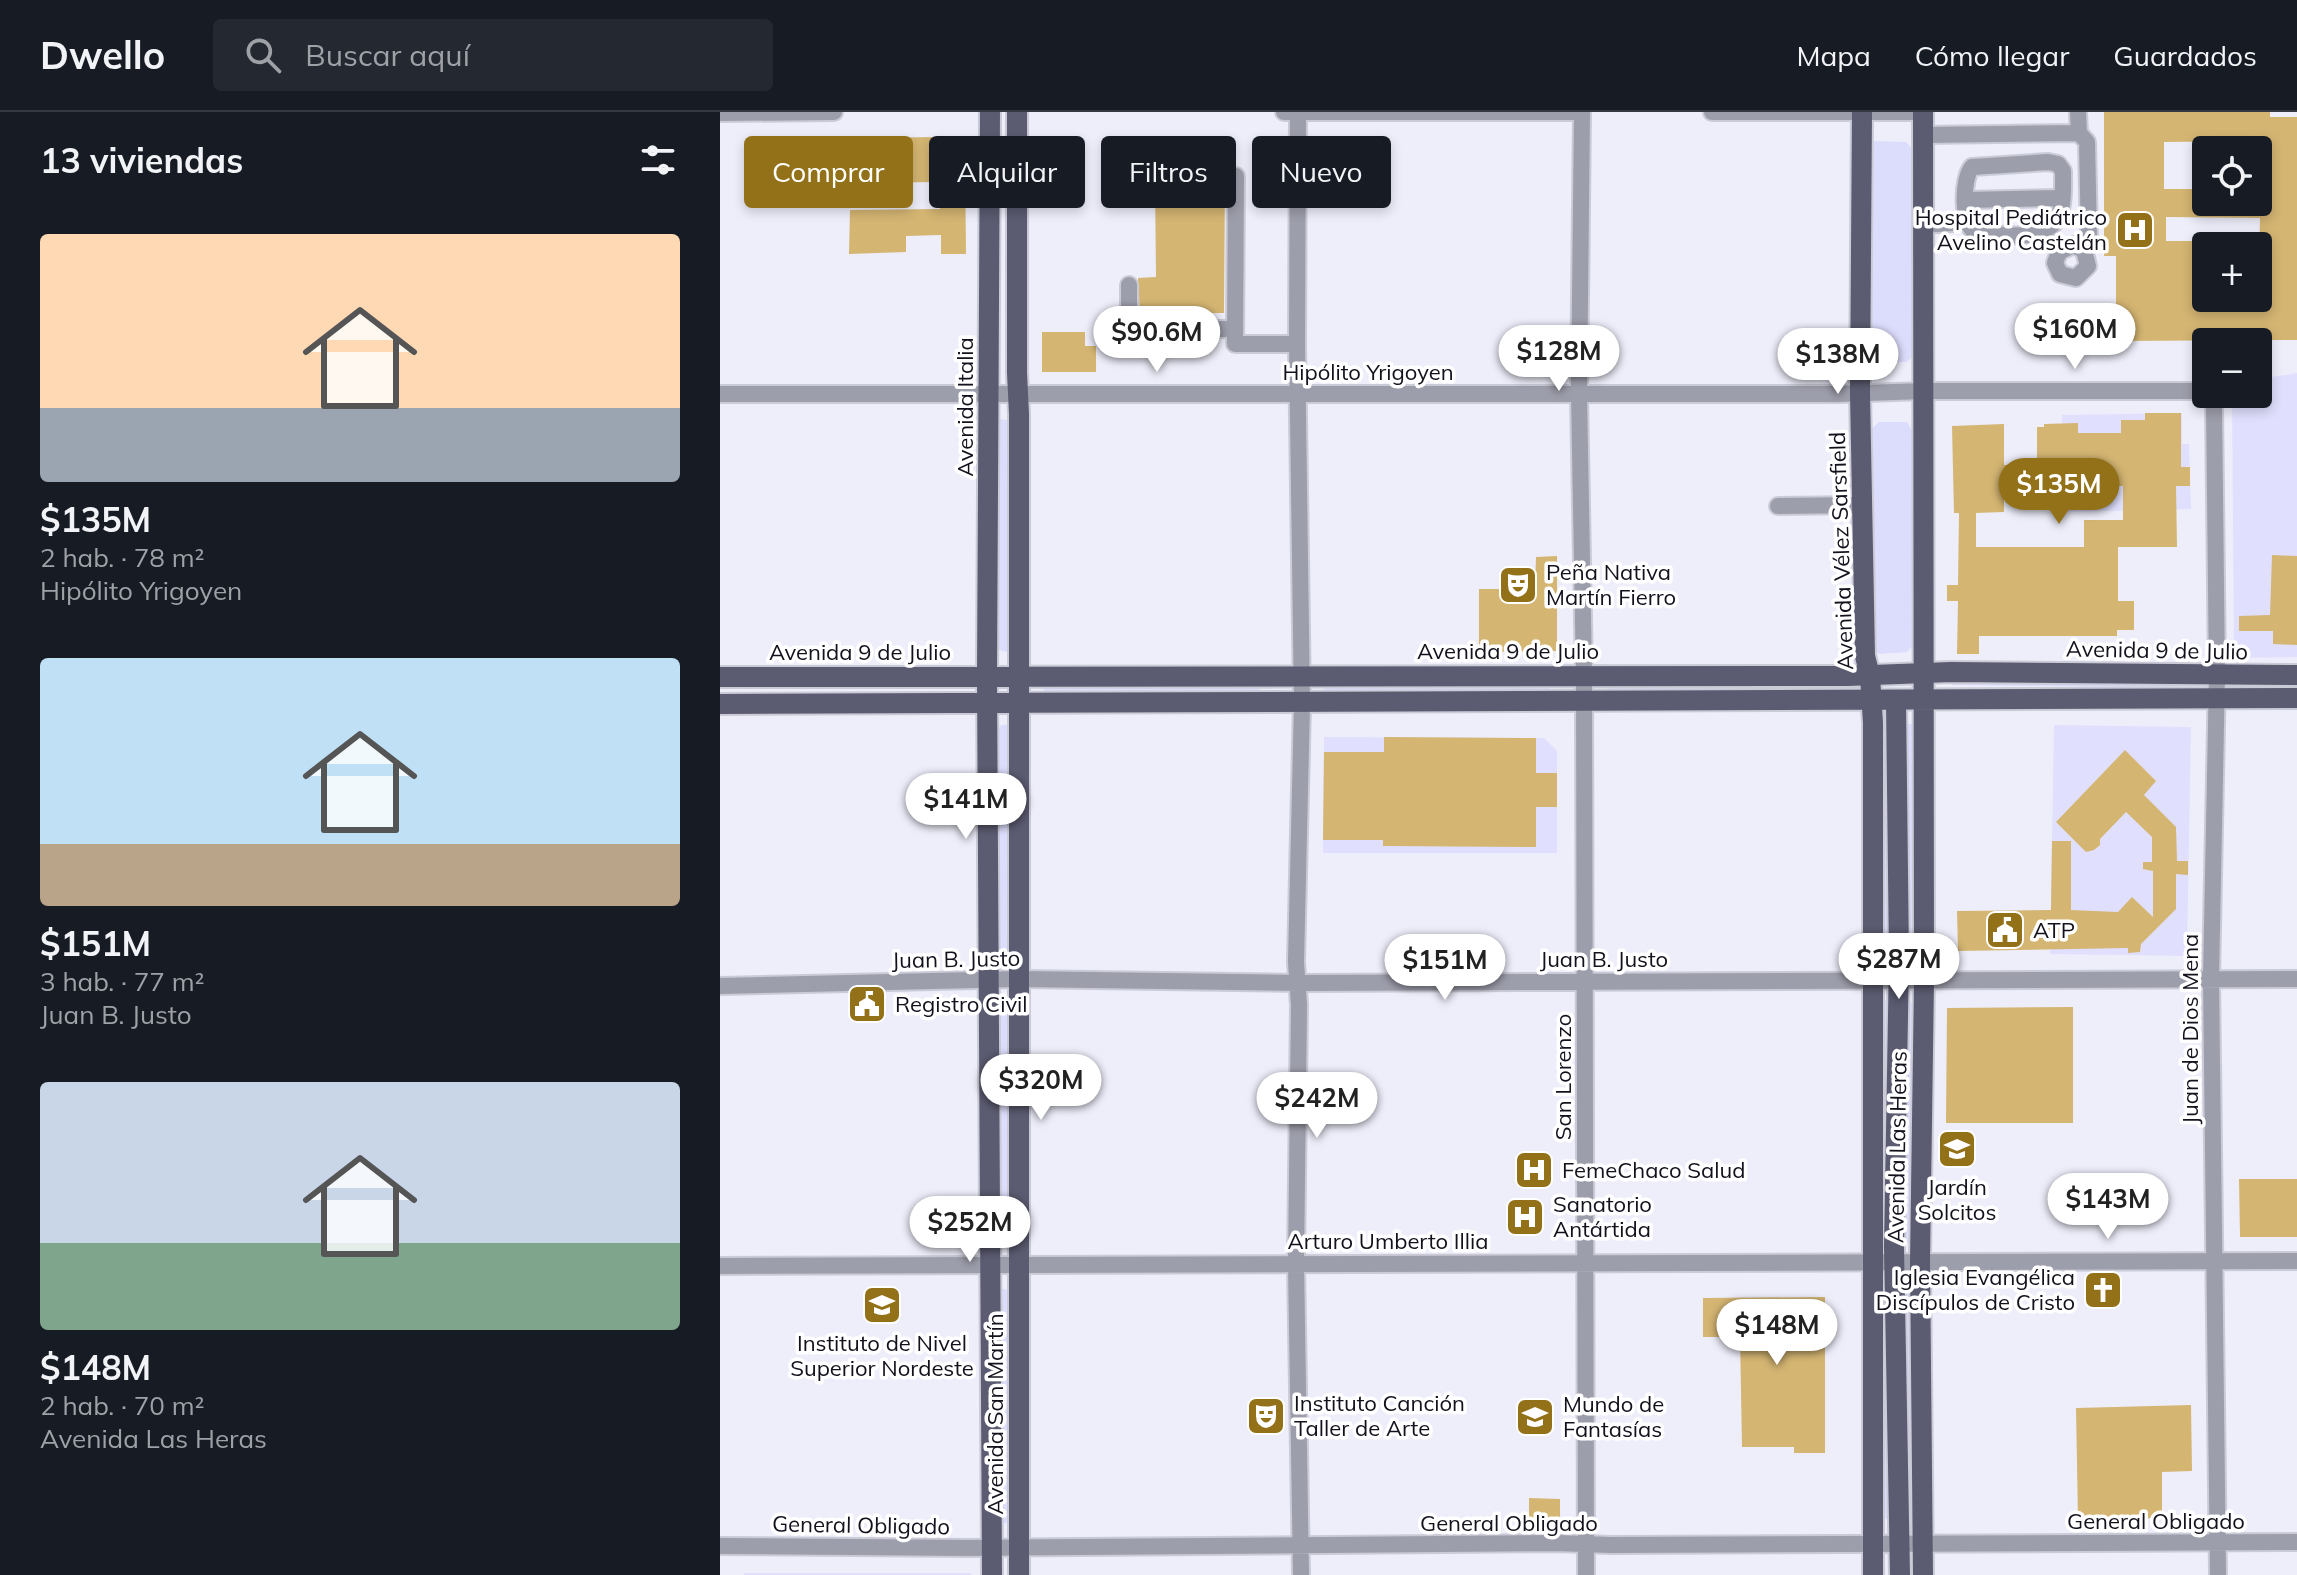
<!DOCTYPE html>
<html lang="es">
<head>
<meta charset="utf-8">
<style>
	body { margin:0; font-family:Mulish,sans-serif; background:#242831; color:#f1f3f6; height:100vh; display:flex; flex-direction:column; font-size:30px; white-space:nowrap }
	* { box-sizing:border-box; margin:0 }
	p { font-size:26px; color:#9ea1a6 }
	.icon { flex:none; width:44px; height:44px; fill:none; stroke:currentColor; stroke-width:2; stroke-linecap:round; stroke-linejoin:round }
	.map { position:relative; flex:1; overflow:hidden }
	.sheet { display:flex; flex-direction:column; background:#171b24; width:720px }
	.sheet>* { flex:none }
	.guide { position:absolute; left:24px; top:24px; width:760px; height:72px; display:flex; gap:16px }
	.tools { position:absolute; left:1472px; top:24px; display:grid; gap:16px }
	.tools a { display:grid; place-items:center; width:80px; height:80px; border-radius:8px; background:#171b24; box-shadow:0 4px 12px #0003; font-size:40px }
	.price { position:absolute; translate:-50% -68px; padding:0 18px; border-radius:28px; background:#fff; color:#222; font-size:26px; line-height:52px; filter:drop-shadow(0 2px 4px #0008) }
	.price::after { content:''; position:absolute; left:50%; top:48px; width:24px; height:18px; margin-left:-12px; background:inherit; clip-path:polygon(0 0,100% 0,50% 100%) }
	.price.selected { background:#937119; color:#fff }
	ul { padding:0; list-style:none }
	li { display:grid; align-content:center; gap:16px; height:424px; padding:0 40px }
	li span { display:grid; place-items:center; height:248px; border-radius:8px; color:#555 }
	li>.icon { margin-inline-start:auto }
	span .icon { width:144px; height:144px; fill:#fffc; stroke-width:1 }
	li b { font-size:34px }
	h2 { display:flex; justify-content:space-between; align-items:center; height:96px; padding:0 40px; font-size:34px }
	.tag { padding:0 28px; border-radius:8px; background:#171b24; box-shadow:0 4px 12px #0003; font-size:28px; line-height:72px }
	.tag.selected { background:#937119; color:#fff }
	header { display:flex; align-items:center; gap:48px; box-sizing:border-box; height:112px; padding:0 40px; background:#171b24; border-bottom:2px solid #363941 }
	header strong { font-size:38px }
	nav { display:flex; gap:44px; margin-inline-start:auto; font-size:28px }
	.search { width:560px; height:72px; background:#242831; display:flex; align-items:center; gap:20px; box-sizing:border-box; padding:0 28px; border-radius:8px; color:#9ea1a6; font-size:30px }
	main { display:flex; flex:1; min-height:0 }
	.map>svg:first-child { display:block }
	.built { fill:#e0e0fe }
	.green { fill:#dcdcfc }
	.building { fill:#d4b572; fill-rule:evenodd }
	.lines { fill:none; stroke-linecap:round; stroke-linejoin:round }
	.minor-casing { stroke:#cbcbd7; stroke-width:20 }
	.major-casing { stroke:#cbcbd7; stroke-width:24 }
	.minor { stroke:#9d9eab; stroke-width:16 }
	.major { stroke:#5b5b71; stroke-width:20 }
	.labels { text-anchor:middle; stroke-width:7; stroke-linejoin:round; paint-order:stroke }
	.poi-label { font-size:22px; fill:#12111c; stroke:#fff; text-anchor:start }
	.street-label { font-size:22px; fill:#12111c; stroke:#fff }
</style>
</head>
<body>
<header>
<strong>Dwello</strong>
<div class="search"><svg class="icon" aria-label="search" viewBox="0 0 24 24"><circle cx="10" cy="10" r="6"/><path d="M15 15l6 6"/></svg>Buscar aquí</div>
<nav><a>Mapa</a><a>Cómo llegar</a><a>Guardados</a></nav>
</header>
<main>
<section class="sheet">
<h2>13 viviendas<svg class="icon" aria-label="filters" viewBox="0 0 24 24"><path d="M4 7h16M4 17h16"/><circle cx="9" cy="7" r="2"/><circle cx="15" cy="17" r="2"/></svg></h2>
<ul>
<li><span style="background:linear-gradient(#ffd9b3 70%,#9aa5b1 0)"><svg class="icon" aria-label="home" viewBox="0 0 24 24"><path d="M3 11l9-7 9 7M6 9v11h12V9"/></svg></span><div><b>$135M</b><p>2 hab. · 78 m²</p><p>Hipólito Yrigoyen</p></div></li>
<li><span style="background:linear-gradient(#bfe0f5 75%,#b9a48a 0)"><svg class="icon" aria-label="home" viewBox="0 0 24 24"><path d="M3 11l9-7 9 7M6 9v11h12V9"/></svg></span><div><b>$151M</b><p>3 hab. · 77 m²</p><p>Juan B. Justo</p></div></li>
<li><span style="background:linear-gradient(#c9d6e8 65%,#7fa58c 0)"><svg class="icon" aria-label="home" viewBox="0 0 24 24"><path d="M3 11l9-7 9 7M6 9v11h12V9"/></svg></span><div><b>$148M</b><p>2 hab. · 70 m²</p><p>Avenida Las Heras</p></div></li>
</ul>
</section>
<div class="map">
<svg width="1577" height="1463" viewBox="0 0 1577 1463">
	<rect width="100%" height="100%" fill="#eeeefb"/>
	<path class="built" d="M1577 261V545L1514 546 1512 282H1538V267Z
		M1462 301V332H1469L1471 397 1341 400 1342 303Z
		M1334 613 1471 615 1467 844 1330 842Z
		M604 625 824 626 837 639V741H603Z
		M24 1461H251V1463H24Z"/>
	<path class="green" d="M1154 29 1186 30 1193 38 1195 241 1187 250H1156L1147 245 1146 38Z
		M279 307 293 309 292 536 287 540 274 537 276 311Z
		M1159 310H1187L1195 324 1197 529 1187 540 1159 542 1149 532 1146 322Z
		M1232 568 1459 571V576L1232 573Z
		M605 570 829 572 830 580 604 578Z
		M887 572H1123V579L887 582Z
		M323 573 539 575 540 582 324 579Z
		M1188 612H1194L1196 617 1194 843H1189L1185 616Z
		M281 613H289L292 619 291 842 283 843 279 838 277 619Z
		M1159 619 1167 622 1168 839 1161 843Z
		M1160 889H1172L1169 1131H1157Z
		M1196 890 1194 1131H1179L1181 891Z
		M282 894H289L294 898 290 1124H282L279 1117 277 898Z
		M1182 1171H1194L1197 1403H1185Z
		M1158 1173H1170V1407H1158Z
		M282 1177 290 1178 292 1411H284L280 1406 277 1182Z"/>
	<path class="building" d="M1384 0H1550V5H1577V228L1396 229V144H1384ZM1537 29 1538 90H1486V77H1444V30ZM1446 105 1540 106 1538 186H1486V129H1446Z
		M220 25V31L228 30 245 43 246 142H221V123L186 124V140L129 142 130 98 220 97 219 70 133 71V26Z
		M505 69 504 201 420 202 418 166 436 165 435 70Z
		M322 220H365V234H376V260H322Z
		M1425 301H1461V355H1470V374H1456L1457 435H1398V489H1414V518H1397V524H1259V542H1237L1238 489H1227V473H1238L1239 401H1234L1232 314 1284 312V353H1317V315H1324V312L1358 311V321H1401V308H1425ZM1284 372H1316L1315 392H1340L1341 386H1358V374H1403V408H1364V435H1256V401L1284 400Z
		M1552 443 1577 444V533L1553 532V519H1519V504L1550 503Z
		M837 444V539L759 540V477H815L816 445Z
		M664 625 816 626V661H837V695H816V735L663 734V728H603L604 640H664Z
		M1405 638 1436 669 1424 683 1456 715 1457 749H1468V763L1456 762V797L1421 832 1420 840 1408 841V836L1238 839 1237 799 1331 798 1332 729H1351V798L1398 800 1412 785 1433 805V759L1423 757V750H1432V725L1406 700 1380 727V733L1374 738 1366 740 1336 710Z
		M1353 895V1011H1226L1227 896Z
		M1519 1067H1577V1125H1520Z
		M1105 1185V1341H1074V1335H1022L1020 1225H983V1186Z
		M1471 1293 1472 1359 1442 1360V1406L1358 1408 1356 1296Z
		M809 1386 840 1387V1406L834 1412 809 1411Z"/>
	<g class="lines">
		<g class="minor-casing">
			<path id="minor" d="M564 0H853
				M578 0 577 232 582 591 576 850 579 893 576 1151 581 1463
				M862 0 859 281 864 563 866 1463
				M992 0H1141
				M1151 0H1203
				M1358 0 1359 21
				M0 1 114 0
				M1203 23 1359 21 1367 30 1369 127 1364 138 1368 154 1356 166 1340 162 1335 151 1339 140 1353 133 1364 138
				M1328 50 1338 52 1343 59C1343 73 1344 91 1339 104 1325 132 1281 122 1256 121 1241 112 1242 67 1252 55Z
				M516 64 515 232H577
				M1245 88 1342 86
				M1203 113 1245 110
				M409 173V217H515
				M0 282H1118L1203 279H1485L1486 281
				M1487 282 1494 292 1497 563 1491 866 1498 1463
				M1058 394 1142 393
				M0 874 299 867 579 871 1577 867
				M0 1154 1577 1149
				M0 1434 249 1436 837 1431 890 1433 1577 1430"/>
		</g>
		<g class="major-casing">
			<path id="major" d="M270 0 267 564 272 1463
				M297 0V261L299 302V1463
				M1142 0 1140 281 1145 544 1150 564 1153 611V1463
				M1203 0 1204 869 1200 1150 1203 1463
				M0 565 1127 564 1231 560 1577 563
				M1176 588 1179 846 1174 1135 1180 1463
				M0 592 1577 586"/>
		</g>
		<use href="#minor" class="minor"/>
		<use href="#major" class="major"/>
	</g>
	<defs>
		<g id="hospital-square" transform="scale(2)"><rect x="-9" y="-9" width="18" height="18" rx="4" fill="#937119" stroke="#fff"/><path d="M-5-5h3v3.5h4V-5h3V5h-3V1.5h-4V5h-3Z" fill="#fff"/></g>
		<g id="theatre-square" transform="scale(2)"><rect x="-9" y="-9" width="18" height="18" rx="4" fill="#937119" stroke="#fff"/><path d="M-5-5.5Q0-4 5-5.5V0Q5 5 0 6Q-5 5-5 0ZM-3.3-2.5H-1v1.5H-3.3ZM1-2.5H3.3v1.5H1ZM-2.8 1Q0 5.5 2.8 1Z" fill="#fff"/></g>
		<g id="civic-square" transform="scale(2)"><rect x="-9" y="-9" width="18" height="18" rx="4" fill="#937119" stroke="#fff"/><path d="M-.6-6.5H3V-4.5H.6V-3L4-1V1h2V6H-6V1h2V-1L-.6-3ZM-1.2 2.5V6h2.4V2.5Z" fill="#fff"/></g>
		<g id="school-square" transform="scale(2)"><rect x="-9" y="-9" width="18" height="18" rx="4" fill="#937119" stroke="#fff"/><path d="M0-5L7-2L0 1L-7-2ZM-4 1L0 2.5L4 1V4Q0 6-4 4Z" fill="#fff"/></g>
		<g id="church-square" transform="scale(2)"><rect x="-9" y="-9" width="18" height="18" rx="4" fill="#937119" stroke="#fff"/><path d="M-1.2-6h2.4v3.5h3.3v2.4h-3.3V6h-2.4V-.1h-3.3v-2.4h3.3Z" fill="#fff"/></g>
		<g id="university-square" transform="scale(2)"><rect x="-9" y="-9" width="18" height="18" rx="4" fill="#937119" stroke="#fff"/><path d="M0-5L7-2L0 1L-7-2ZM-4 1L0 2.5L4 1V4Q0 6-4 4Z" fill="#fff"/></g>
	</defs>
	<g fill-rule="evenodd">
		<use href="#hospital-square" x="1415" y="118"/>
		<use href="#theatre-square" x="798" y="473"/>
		<use href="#civic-square" x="1285" y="818"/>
		<use href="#civic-square" x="147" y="892"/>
		<use href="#school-square" x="1237" y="1037"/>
		<use href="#hospital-square" x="814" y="1058"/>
		<use href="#hospital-square" x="805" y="1105"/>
		<use href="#church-square" x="1383" y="1178"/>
		<use href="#university-square" x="162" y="1193"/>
		<use href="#theatre-square" x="546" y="1304"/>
		<use href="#school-square" x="815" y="1305"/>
	</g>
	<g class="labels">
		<g class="poi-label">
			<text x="1387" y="113" text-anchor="end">Hospital Pediátrico<tspan x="1387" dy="25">Avelino Castelán</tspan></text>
			<text x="826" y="468">Peña Nativa<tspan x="826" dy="25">Martín Fierro</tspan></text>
			<text x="1313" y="826">ATP</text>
			<text x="175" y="900">Registro Civil</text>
			<text x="842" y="1066">FemeChaco Salud</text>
			<text x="1237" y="1083" text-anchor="middle">Jardín<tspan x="1237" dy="25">Solcitos</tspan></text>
			<text x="833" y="1100">Sanatorio<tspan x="833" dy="25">Antártida</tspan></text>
			<text x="1355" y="1173" text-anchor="end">Iglesia Evangélica<tspan x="1355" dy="25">Discípulos de Cristo</tspan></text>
			<text x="162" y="1239" text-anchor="middle">Instituto de Nivel<tspan x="162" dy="25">Superior Nordeste</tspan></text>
			<text x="574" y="1299">Instituto Canción<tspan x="574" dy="25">Taller de Arte</tspan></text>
			<text x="843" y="1300">Mundo de<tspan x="843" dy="25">Fantasías</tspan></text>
		</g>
		<g class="street-label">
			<text x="648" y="268">Hipólito Yrigoyen</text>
			<text transform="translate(245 295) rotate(-90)" y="8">Avenida Italia</text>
			<text transform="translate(1121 439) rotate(-92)" y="8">Avenida Vélez Sarsfield</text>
			<text transform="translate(1437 538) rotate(1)" y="8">Avenida 9 de Julio</text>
			<text x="788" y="547">Avenida 9 de Julio</text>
			<text x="140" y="548">Avenida 9 de Julio</text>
			<text transform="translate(236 847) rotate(-1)" y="8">Juan B. Justo</text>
			<text x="884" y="855">Juan B. Justo</text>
			<text transform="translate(1470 917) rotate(-90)" y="8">Juan de Dios Mena</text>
			<text transform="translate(843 965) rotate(-90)" y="8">San Lorenzo</text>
			<text transform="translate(1177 1035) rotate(-89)" y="8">Avenida Las Heras</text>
			<text x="668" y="1137">Arturo Umberto Illia</text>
			<text transform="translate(275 1302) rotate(-90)" y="8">Avenida San Martín</text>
			<text x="1436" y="1417">General Obligado</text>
			<text x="789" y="1419">General Obligado</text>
			<text transform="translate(141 1413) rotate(1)" y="8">General Obligado</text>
		</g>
	</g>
</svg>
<div class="tools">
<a><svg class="icon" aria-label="locate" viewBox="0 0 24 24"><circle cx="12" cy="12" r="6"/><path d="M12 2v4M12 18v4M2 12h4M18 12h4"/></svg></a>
<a>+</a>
<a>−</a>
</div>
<b class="price" style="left:1355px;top:259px">$160M</b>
<b class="price" style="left:437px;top:262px">$90.6M</b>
<b class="price" style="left:839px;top:281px">$128M</b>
<b class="price" style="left:1118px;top:284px">$138M</b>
<b class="price selected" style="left:1339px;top:414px">$135M</b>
<b class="price" style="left:246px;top:729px">$141M</b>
<b class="price" style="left:1179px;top:889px">$287M</b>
<b class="price" style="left:725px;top:890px">$151M</b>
<b class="price" style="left:321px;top:1010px">$320M</b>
<b class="price" style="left:597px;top:1028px">$242M</b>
<b class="price" style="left:1388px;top:1129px">$143M</b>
<b class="price" style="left:250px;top:1152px">$252M</b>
<b class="price" style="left:1057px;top:1255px">$148M</b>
<div class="guide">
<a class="tag selected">Comprar</a>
<a class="tag">Alquilar</a>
<a class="tag">Filtros</a>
<a class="tag">Nuevo</a>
</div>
</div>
</main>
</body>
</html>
